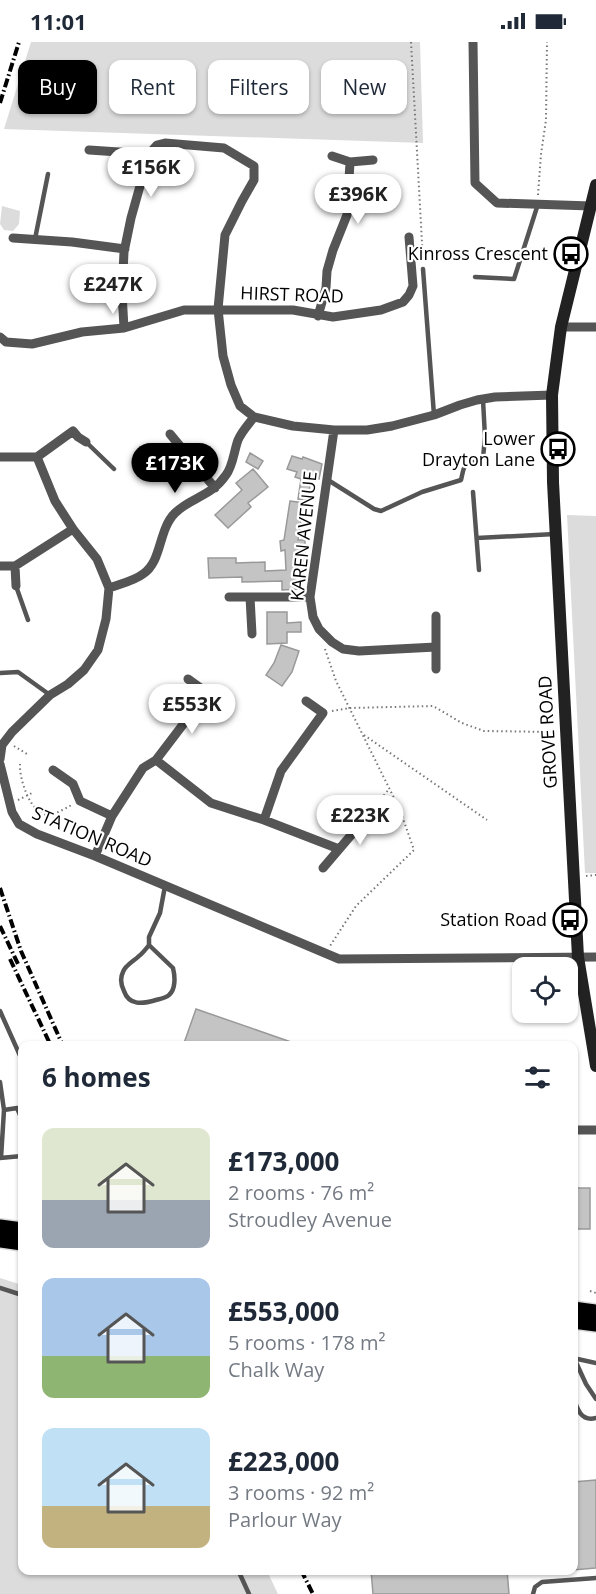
<!DOCTYPE html>
<html lang="en">
<head>
<meta charset="utf-8">
<style>
	body { margin:0; font-family:"Open Sans",sans-serif; background:#f2f2f3; color:#1f2937; height:100vh; display:flex; flex-direction:column; font-size:22px; white-space:nowrap }
	* { box-sizing:border-box; margin:0 }
	p { font-size:20px; color:#747a83 }
	.icon { flex:none; width:33px; height:33px; fill:none; stroke:currentColor; stroke-width:2; stroke-linecap:round; stroke-linejoin:round }
	.map { position:relative; flex:1; overflow:hidden }
	.details { position:absolute; left:18px; top:999px; width:560px; height:534px; display:flex; flex-direction:column; background:#fff; border-radius:12px; box-shadow:0 2px 4px #0004 }
	.details>* { flex:none }
	.banner { position:absolute; left:18px; top:18px; width:561px; height:54px; display:flex; gap:12px }
	.controls { position:absolute; left:512px; top:915px; display:grid; gap:12px }
	.controls a { display:grid; place-items:center; width:66px; height:66px; border-radius:12px; background:#fff; box-shadow:0 2px 4px #0004; font-size:30px }
	.price { position:absolute; translate:-50% -51px; padding:0 14px; border-radius:21px; background:#fff; color:#222; font-size:20px; line-height:39px; filter:drop-shadow(0 2px 3px #0008) }
	.price::after { content:''; position:absolute; left:50%; top:36px; width:18px; height:14px; margin-left:-9px; background:inherit; clip-path:polygon(0 0,100% 0,50% 100%) }
	.price.current { background:#000; color:#fff }
	ul { padding:0; list-style:none }
	li { display:flex; align-items:center; gap:18px; height:150px; padding:0 24px }
	li span { display:grid; place-items:center; flex:none; width:168px; height:120px; border-radius:12px; color:#555 }
	li>.icon { margin-inline-start:auto }
	span .icon { width:72px; height:72px; fill:#fffc; stroke-width:1 }
	li b { font-size:26px }
	h2 { display:flex; justify-content:space-between; align-items:center; height:72px; padding:0 24px; font-size:26px }
	.tag { padding:0 21px; border-radius:12px; background:#fff; box-shadow:0 2px 4px #0004; font-size:21px; line-height:54px }
	.tag.current { background:#000; color:#fff }
	.status { display:flex; justify-content:space-between; align-items:center; height:42px; padding:0 30px; background:#fff; direction:ltr }
	.status svg { height:16px; fill:currentColor }
	.map>svg:first-child { display:block }
	.green { fill:#dcdcdc }
	.building { fill:#c4c4c4; stroke:#999; stroke-width:1.5 }
	.lines { fill:none; stroke-linecap:round; stroke-linejoin:round }
	.primary-casing { stroke:#dbdbdb; stroke-width:18 }
	.path { stroke:#777; stroke-width:2; stroke-dasharray:1.5 3; stroke-linecap:butt }
	.lane { stroke:#555; stroke-width:4.5 }
	.street { stroke:#555; stroke-width:9 }
	.secondary { stroke:#222; stroke-width:12 }
	.primary { stroke:#000; stroke-width:15 }
	.rail { stroke:#000; stroke-width:4; stroke-dasharray:9 3 1.5 3; stroke-linecap:butt }
	.labels { text-anchor:middle; stroke-width:4.5; stroke-linejoin:round; paint-order:stroke }
	.poi-label { font-size:18px; fill:#000; stroke:#fff; text-anchor:end }
	.street-label { font-size:18px; fill:#000; stroke:#fff }
</style>
</head>
<body>
<div class="status"><b>11:01</b><svg viewBox="0 0 49 12"><path d="M0 12V9h3v3zM5 12V6h3v6zM10 12V3h3v9zM15 12V0h3v12zM26 1h20v11H26zM47 4h2v5h-2z"/></svg></div>
<div class="map">
<svg width="596" height="1552" viewBox="0 0 596 1552">
	<rect width="100%" height="100%" fill="#fff"/>
	<path class="green" d="M31 0H420L423 101 4 87Z
		M2 164 20 169 19 182 13 189 4 188 0 182Z
		M567 473 596 474V831H585Z
		M0 1236 22 1243V1528L267 1529 278 1552H0Z"/>
	<path class="building" d="M250 411 263 419 258 427 246 420Z
		M292 414 302 417 303 415 322 422 319 437 311 434 308 458 298 457 301 437 295 435 297 430 287 427Z
		M253 427 268 445 248 461 251 465 228 486 215 473 242 448 236 441Z
		M290 459 304 461 298 498H305V519H301L302 547 282 548V539L242 540V535L209 536 208 516H236V521L265 520V529L286 528 285 508 281 509 280 499 284 498Z
		M267 570H287V581L301 580V590H287V601L267 602Z
		M281 603 299 609 292 630 282 644 266 633 274 621Z
		M196 967 297 1002V1004H183Z
		M573 1146H590V1187H573Z
		M596 1438V1526L573 1528V1440Z
		M371 1528H507L509 1552H373Z"/>
	<g class="lines">
		<g class="primary-casing">
			<path id="primary" d="M0 1185 22 1188
				M0 1198 22 1201
				M573 1267 596 1270
				M573 1279 596 1282"/>
		</g>
		<path class="path" d="M411 0 423 219
			M538 153 541 112 546 78 547 0
			M325 607 336 639 400 768 414 808 356 864 330 904
			M332 669 350 666 433 664 462 681 484 689 554 690
			M364 693 487 778
			M14 704 27 712
			M20 722C19 737 31 774 49 773 57 772 65 766 72 763
			M381 757 389 747
			M18 758 34 750
			M586 834 596 833
			M590 1249 596 1251"/>
		<path class="lane" d="M35 197 48 132
			M423 227 434 373
			M475 235 514 237 538 162
			M86 400 114 427
			M328 438 374 467 381 469 422 450 461 438C462 434 463 427 465 424 468 420 478 420 483 416L485 395 483 358
			M473 450 479 528
			M477 496 555 492
			M16 544 28 578
			M0 631 18 630 50 653
			M149 903C146 907 143 911 139 914 134 919 125 923 123 930 120 936 121 943 124 949 129 964 143 962 156 958 160 957 166 956 169 953 176 947 175 934 173 926L149 903V895L160 871 165 844
			M0 969 22 1018
			M0 1040 4 1068
			M0 1116 22 1114
			M1 1116 4 1068 17 1066 22 1078
			M0 1246 22 1253
			M573 1316 596 1321
			M574 1316 586 1342 596 1357
			M573 1354C577 1367 581 1380 596 1376
			M238 1528 249 1552
			M533 1552 535 1545 542 1540 596 1536"/>
		<path class="street" d="M473 0 475 141 497 161 591 164
			M89 108 149 112
			M350 120 373 118
			M13 196 72 200 125 207
			M318 274 326 246 327 229 333 208 347 173 350 120 332 114
			M561 285H596
			M124 286 122 251 124 210 131 176 149 112 157 103 165 101 224 106 254 124V138L242 159 225 193 218 267 223 314 231 343 240 364 254 375 293 384 334 388H367L392 384 434 373 460 363 477 358 495 355 552 353
			M0 295 6 300 32 302 82 290 124 286 184 268H293L333 275 381 268 403 260 409 253 413 244 409 195
			M334 388 310 555 313 575 319 587 332 600 343 607 359 609 436 605
			M170 392 215 446
			M0 415H37L55 459 73 487 97 517 109 546 106 577 98 608 84 628 68 642 50 653 12 690 2 703 0 717
			M37 415 73 389 78 395 86 400
			M0 524H15L73 487
			M15 524 16 544
			M109 546C120 542 134 539 143 532 162 520 158 488 175 471 191 455 211 455 226 433 233 424 234 409 238 398 242 389 248 383 254 375
			M229 555H310
			M250 555 252 592
			M436 574V627
			M188 637 217 658
			M156 718 211 761 264 778 339 807
			M0 722 12 770 19 782 37 792 95 814 339 917 596 915
			M53 728 73 742 80 759 112 774
			M264 778 281 729 323 671 306 659
			M95 814 112 774 143 726 156 718 207 651
			M323 826 376 764
			M573 1088H596"/>
		<path class="secondary" d="M596 143 561 285 552 353 553 440 578 915 596 1024"/>
		<use href="#primary" class="primary"/>
		<path class="rail" d="M0 61 19 0
			M0 846 21 909 63 1004
			M0 884 18 922
			M10 917 51 1004
			M301 1528 313 1552"/>
	</g>
	<defs>
		<g id="bus-ring" transform="scale(1.725)"><circle r="9.5" fill="#fff" stroke="#000" stroke-width="1.5"/><path d="M-5-6H5V4H4V6H2V4H-2V6H-4V4H-5ZM-3.5-4V0h7V-4ZM-3.5 1.2v1.5H-2V1.2ZM2 1.2v1.5H3.5V1.2Z" fill="#000"/></g>
	</defs>
	<g fill-rule="evenodd">
		<use href="#bus-ring" x="571" y="212"/>
		<use href="#bus-ring" x="558" y="407"/>
		<use href="#bus-ring" x="570" y="878"/>
	</g>
	<g class="labels">
		<g class="poi-label">
			<text x="548" y="218">Kinross Crescent</text>
			<text x="535" y="403">Lower<tspan x="535" dy="21">Drayton Lane</tspan></text>
			<text x="547" y="884">Station Road</text>
		</g>
		<g class="street-label">
			<text transform="translate(292 253) rotate(2)" y="6">HIRST ROAD</text>
			<text transform="translate(304 494) rotate(-84)" y="6">KAREN AVENUE</text>
			<text transform="translate(548 690) rotate(-93)" y="6">GROVE ROAD</text>
			<text transform="translate(92 795) rotate(23)" y="6">STATION ROAD</text>
		</g>
	</g>
</svg>
<div class="controls">
<a><svg class="icon" aria-label="locate" viewBox="0 0 24 24"><circle cx="12" cy="12" r="6"/><path d="M12 2v4M12 18v4M2 12h4M18 12h4"/></svg></a>
</div>
<b class="price" style="left:151px;top:156px">£156K</b>
<b class="price" style="left:358px;top:183px">£396K</b>
<b class="price" style="left:113px;top:273px">£247K</b>
<b class="price current" style="left:175px;top:452px">£173K</b>
<b class="price" style="left:192px;top:693px">£553K</b>
<b class="price" style="left:360px;top:804px">£223K</b>
<div class="banner">
<a class="tag current">Buy</a>
<a class="tag">Rent</a>
<a class="tag">Filters</a>
<a class="tag">New</a>
</div>
<section class="details">
<h2>6 homes<svg class="icon" aria-label="filters" viewBox="0 0 24 24"><path d="M4 7h16M4 17h16"/><circle cx="9" cy="7" r="2"/><circle cx="15" cy="17" r="2"/></svg></h2>
<ul>
<li><span style="background:linear-gradient(#dfe7d0 60%,#9aa5b1 0)"><svg class="icon" aria-label="home" viewBox="0 0 24 24"><path d="M3 11l9-7 9 7M6 9v11h12V9"/></svg></span><div><b>£173,000</b><p>2 rooms · 76 m²</p><p>Stroudley Avenue</p></div></li>
<li><span style="background:linear-gradient(#a9c7e8 65%,#8fb573 0)"><svg class="icon" aria-label="home" viewBox="0 0 24 24"><path d="M3 11l9-7 9 7M6 9v11h12V9"/></svg></span><div><b>£553,000</b><p>5 rooms · 178 m²</p><p>Chalk Way</p></div></li>
<li><span style="background:linear-gradient(#bfe0f5 65%,#c2b280 0)"><svg class="icon" aria-label="home" viewBox="0 0 24 24"><path d="M3 11l9-7 9 7M6 9v11h12V9"/></svg></span><div><b>£223,000</b><p>3 rooms · 92 m²</p><p>Parlour Way</p></div></li>
</ul>
</section>
</div>
</body>
</html>
